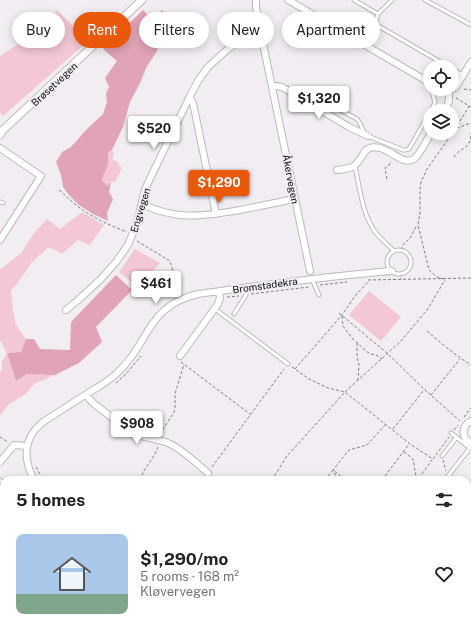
<!DOCTYPE html>
<html lang="en">
<head>
<meta charset="utf-8">
<style>
	body { margin:0; font-family:"Public Sans",sans-serif; background:#f6f6f6; color:#222; height:100vh; display:flex; flex-direction:column; font-size:15px; white-space:nowrap }
	* { box-sizing:border-box; margin:0 }
	p { font-size:13px; color:#767676 }
	.icon { flex:none; width:22px; height:22px; fill:none; stroke:currentColor; stroke-width:2; stroke-linecap:round; stroke-linejoin:round }
	.map { position:relative; flex:1; overflow:hidden }
	.details { position:absolute; left:0px; top:476px; width:471px; height:156px; display:flex; flex-direction:column; background:#fff; border-radius:12px 12px 0 0; box-shadow:0 2px 10px #0003 }
	.details>* { flex:none }
	.top-card { position:absolute; left:12px; top:12px; width:447px; height:36px; display:flex; gap:8px }
	.buttons { position:absolute; left:423px; top:60px; display:grid; gap:8px }
	.buttons a { display:grid; place-items:center; width:36px; height:36px; border-radius:50%; background:#fff; box-shadow:0 2px 10px #0003; font-size:20px }
	.price { position:absolute; translate:-50% -34px; padding:0 9px; border-radius:4px; background:#fff; color:#222; font-size:13px; line-height:26px; filter:drop-shadow(0 1px 2px #0008) }
	.price::after { content:''; position:absolute; left:50%; top:24px; width:12px; height:9px; margin-left:-6px; background:inherit; clip-path:polygon(0 0,100% 0,50% 100%) }
	.price.active { background:#ea580c; color:#fff }
	ul { padding:0; list-style:none }
	li { display:flex; align-items:center; gap:12px; height:100px; padding:0 16px }
	li+li { border-top:1px solid #e0e0e0 }
	li span { display:grid; place-items:center; flex:none; width:112px; height:80px; border-radius:8px; color:#555 }
	li>.icon { margin-inline-start:auto }
	span .icon { width:48px; height:48px; fill:#fffc; stroke-width:1 }
	li b { font-size:17px }
	h2 { display:flex; justify-content:space-between; align-items:center; height:48px; padding:0 16px; font-size:17px }
	.tag { padding:0 14px; border-radius:18px; background:#fff; box-shadow:0 2px 10px #0003; font-size:14px; line-height:36px }
	.tag.active { background:#ea580c; color:#fff }
	.map>svg:first-child { display:block }
	.green { fill:#f3c7d4 }
	.forest { fill:#e1a4b6 }
	.lines { fill:none; stroke-linecap:round; stroke-linejoin:round }
	.service-casing { stroke:#bdb9be; stroke-width:5 }
	.minor-casing { stroke:#bdb9be; stroke-width:8 }
	.tertiary-casing { stroke:#bdb9be; stroke-width:9 }
	.path { stroke:#827f83; stroke-width:1; stroke-dasharray:3 2; stroke-linecap:butt }
	.service { stroke:#fff; stroke-width:3 }
	.minor { stroke:#fff; stroke-width:6 }
	.tertiary { stroke:#fff; stroke-width:7 }
	.labels { text-anchor:middle; stroke-width:4; stroke-linejoin:round; paint-order:stroke }
	.street-label { font-size:10px; fill:#0f0e10; stroke:#f1edf2 }
</style>
</head>
<body>
<div class="map">
<svg width="471" height="632" viewBox="0 0 471 632">
	<rect width="100%" height="100%" fill="#f1edf2"/>
	<path class="green" d="M57 10 88 41 3 116 0 112V56C9 49 20 44 30 37 40 30 49 20 57 10Z
		M112 150 114 154 112 159 119 163 118 165 122 168 115 182H111L107 186 102 180 108 164V152Z
		M82 212 104 225 90 245 78 240 62 254 49 247 32 262 17 284 11 290 13 310 16 325 26 339 21 352 7 353 16 381 27 374 55 375 34 384 27 393 8 405 0 416V372L2 369V361L7 353 0 340V269H1L22 252 34 233 47 219 60 229Z
		M135 249 160 263 138 287 119 272Z
		M369 291 401 317 381 341 349 315Z"/>
	<path class="forest" d="M143 10 152 19 162 10 170 18 165 21 157 51 146 68 141 81 130 102 123 127 112 150 108 152V164L102 180 107 186 111 182 109 192 113 199 107 213 108 221 93 214 79 205 70 196 63 187 61 175 56 162 62 152 71 147 86 130 103 114 107 102 106 94 109 87 105 78 117 61 103 49Z
		M116 275 132 290 96 327 102 342 79 363 55 375 27 374 16 381 7 353 21 352 26 339H34L40 349 70 350 71 322Z"/>
	<g class="lines">
		<g class="service-casing">
			<path id="service" d="M354 0 378 14
				M425 0 471 25
				M375 24 449 67
				M361 43 375 24 378 14 392 0
				M452 69 463 75
				M297 94 302 93 318 98 357 119 361 125 364 133
				M431 111 435 102 431 89
				M368 136 403 150H405L409 149 430 112
				M355 166C360 189 362 214 376 233 381 239 388 245 394 251
				M0 202 3 203
				M387 262a12 12 0 1 1 24 0a12 12 0 1 1-24 0Z
				M312 279 319 295
				M215 309 288 364
				M234 314 246 295 245 288
				M451 433 470 448
				M442 456 456 438
				M0 480 3 483 4 486
				M445 480 470 448
				M467 512 468 513 471 509
				M467 547 471 542
				M467 613 471 616
				M127 628 133 632
				M162 628 167 632
				M399 628 404 632
				M158 632 161 628
				M188 632 191 628
				M231 632 234 628"/>
		</g>
		<g class="minor-casing">
			<path id="minor" d="M256 0V7L260 29 310 271
				M288 0 430 83
				M272 87 276 86 282 87 349 127 368 136
				M439 89 449 91
				M452 89 456 87 471 62
				M189 98 192 101 193 103 216 214
				M445 111 449 101V91
				M0 148 41 176 0 240
				M337 170C357 168 355 166 366 150 378 141 393 156 404 160 408 161 411 161 414 159 420 154 427 140 431 133
				M142 204C177 221 204 216 240 210 259 206 277 203 294 199
				M66 310 77 301 100 280 116 262 128 245 137 223 145 189 189 98 198 81 208 67 228 49 246 36 260 29
				M180 356 218 304 220 298 219 291
				M86 395 93 403 132 433C143 438 156 438 168 443 181 448 196 463 208 473
				M471 421C461 426 461 438 471 443
				M0 462 14 445 27 446
				M34 480C23 459 23 438 43 422 57 413 71 404 85 395 96 388 108 382 117 373 150 343 146 306 198 294 263 285 327 276 392 271
				M0 530 4 534
				M0 557 4 544
				M96 628 97 632
				M245 628 248 632
				M463 628 468 632
				M43 632 44 628
				M80 632 81 628
				M263 632 266 628"/>
		</g>
		<g class="tertiary-casing">
			<path id="tertiary" d="M0 135 2 131 142 0"/>
		</g>
		<path class="path" d="M464 89 471 90
			M456 98 471 107
			M452 130 471 123
			M435 139 447 133
			M454 157C458 150 467 148 469 143 471 140 471 136 471 133
			M387 179 385 169 386 167 389 165 391 161
			M59 190C65 195 70 200 76 205 91 217 109 225 127 232
			M137 241 170 261 179 292
			M401 250 403 245 410 238 417 225
			M401 273V279
			M444 279 437 277 429 270 418 225 420 212V190L421 182 427 169 456 128 469 106
			M368 280 471 278
			M320 285 347 282
			M251 294 309 287
			M227 297 239 296
			M339 313 388 354 425 390 460 421
			M342 316 343 326 352 338 367 352 371 354 376 355 382 359
			M427 331C441 343 455 355 471 365
			M357 343V356L359 365 358 380
			M181 362 250 414
			M292 367 309 379 328 388 345 392 410 444 433 459 449 437
			M295 369 342 315 355 296 369 281
			M116 383 126 374 141 356
			M431 395 460 359
			M464 417 471 408
			M393 429 424 390
			M454 430 458 425
			M160 434 174 412 175 408V394L184 364
			M0 437 8 442
			M404 452 413 459 416 476 422 480
			M443 460 446 471
			M36 467 43 480
			M212 467 284 369
			M212 477 217 480
			M419 478 432 460
			M140 480C144 467 154 459 158 447
			M272 480 287 456 345 392 401 341 427 310 445 280
			M325 480 333 470 346 480
			M338 480 333 470 349 450 367 445 385 425
			M382 480 409 444
			M311 632 312 628"/>
		<use href="#service" class="service"/>
		<use href="#minor" class="minor"/>
		<use href="#tertiary" class="tertiary"/>
	</g>
	<g class="labels">
		<g class="street-label">
			<text transform="translate(54 84) rotate(-43)" y="4">Brøsetvegen</text>
			<text transform="translate(291 179) rotate(79)" y="4">Åkervegen</text>
			<text transform="translate(140 210) rotate(-73)" y="4">Engvegen</text>
			<text transform="translate(265 285) rotate(-8)" y="4">Bromstadekra</text>
		</g>
	</g>
</svg>
<div class="buttons">
<a><svg class="icon" aria-label="locate" viewBox="0 0 24 24"><circle cx="12" cy="12" r="6"/><path d="M12 2v4M12 18v4M2 12h4M18 12h4"/></svg></a>
<a><svg class="icon" aria-label="layers" viewBox="0 0 24 24"><path d="M12 4l9 5-9 5-9-5zM3 14l9 5 9-5"/></svg></a>
</div>
<b class="price" style="left:319px;top:120px">$1,320</b>
<b class="price" style="left:154px;top:150px">$520</b>
<b class="price active" style="left:219px;top:204px">$1,290</b>
<b class="price" style="left:156px;top:305px">$461</b>
<b class="price" style="left:137px;top:445px">$908</b>
<div class="top-card">
<a class="tag">Buy</a>
<a class="tag active">Rent</a>
<a class="tag">Filters</a>
<a class="tag">New</a>
<a class="tag">Apartment</a>
</div>
<section class="details">
<h2>5 homes<svg class="icon" aria-label="filters" viewBox="0 0 24 24"><path d="M4 7h16M4 17h16"/><circle cx="9" cy="7" r="2"/><circle cx="15" cy="17" r="2"/></svg></h2>
<ul>
<li><span style="background:linear-gradient(#a9c7e8 75%,#7fa58c 0)"><svg class="icon" aria-label="home" viewBox="0 0 24 24"><path d="M3 11l9-7 9 7M6 9v11h12V9"/></svg></span><div><b>$1,290/mo</b><p>5 rooms · 168 m²</p><p>Kløvervegen</p></div><svg class="icon" aria-label="heart" viewBox="0 0 24 24"><path d="M12 20l-8-8c-3-5 5-10 8-4 3-6 11-1 8 4z"/></svg></li>
</ul>
</section>
</div>
</body>
</html>
